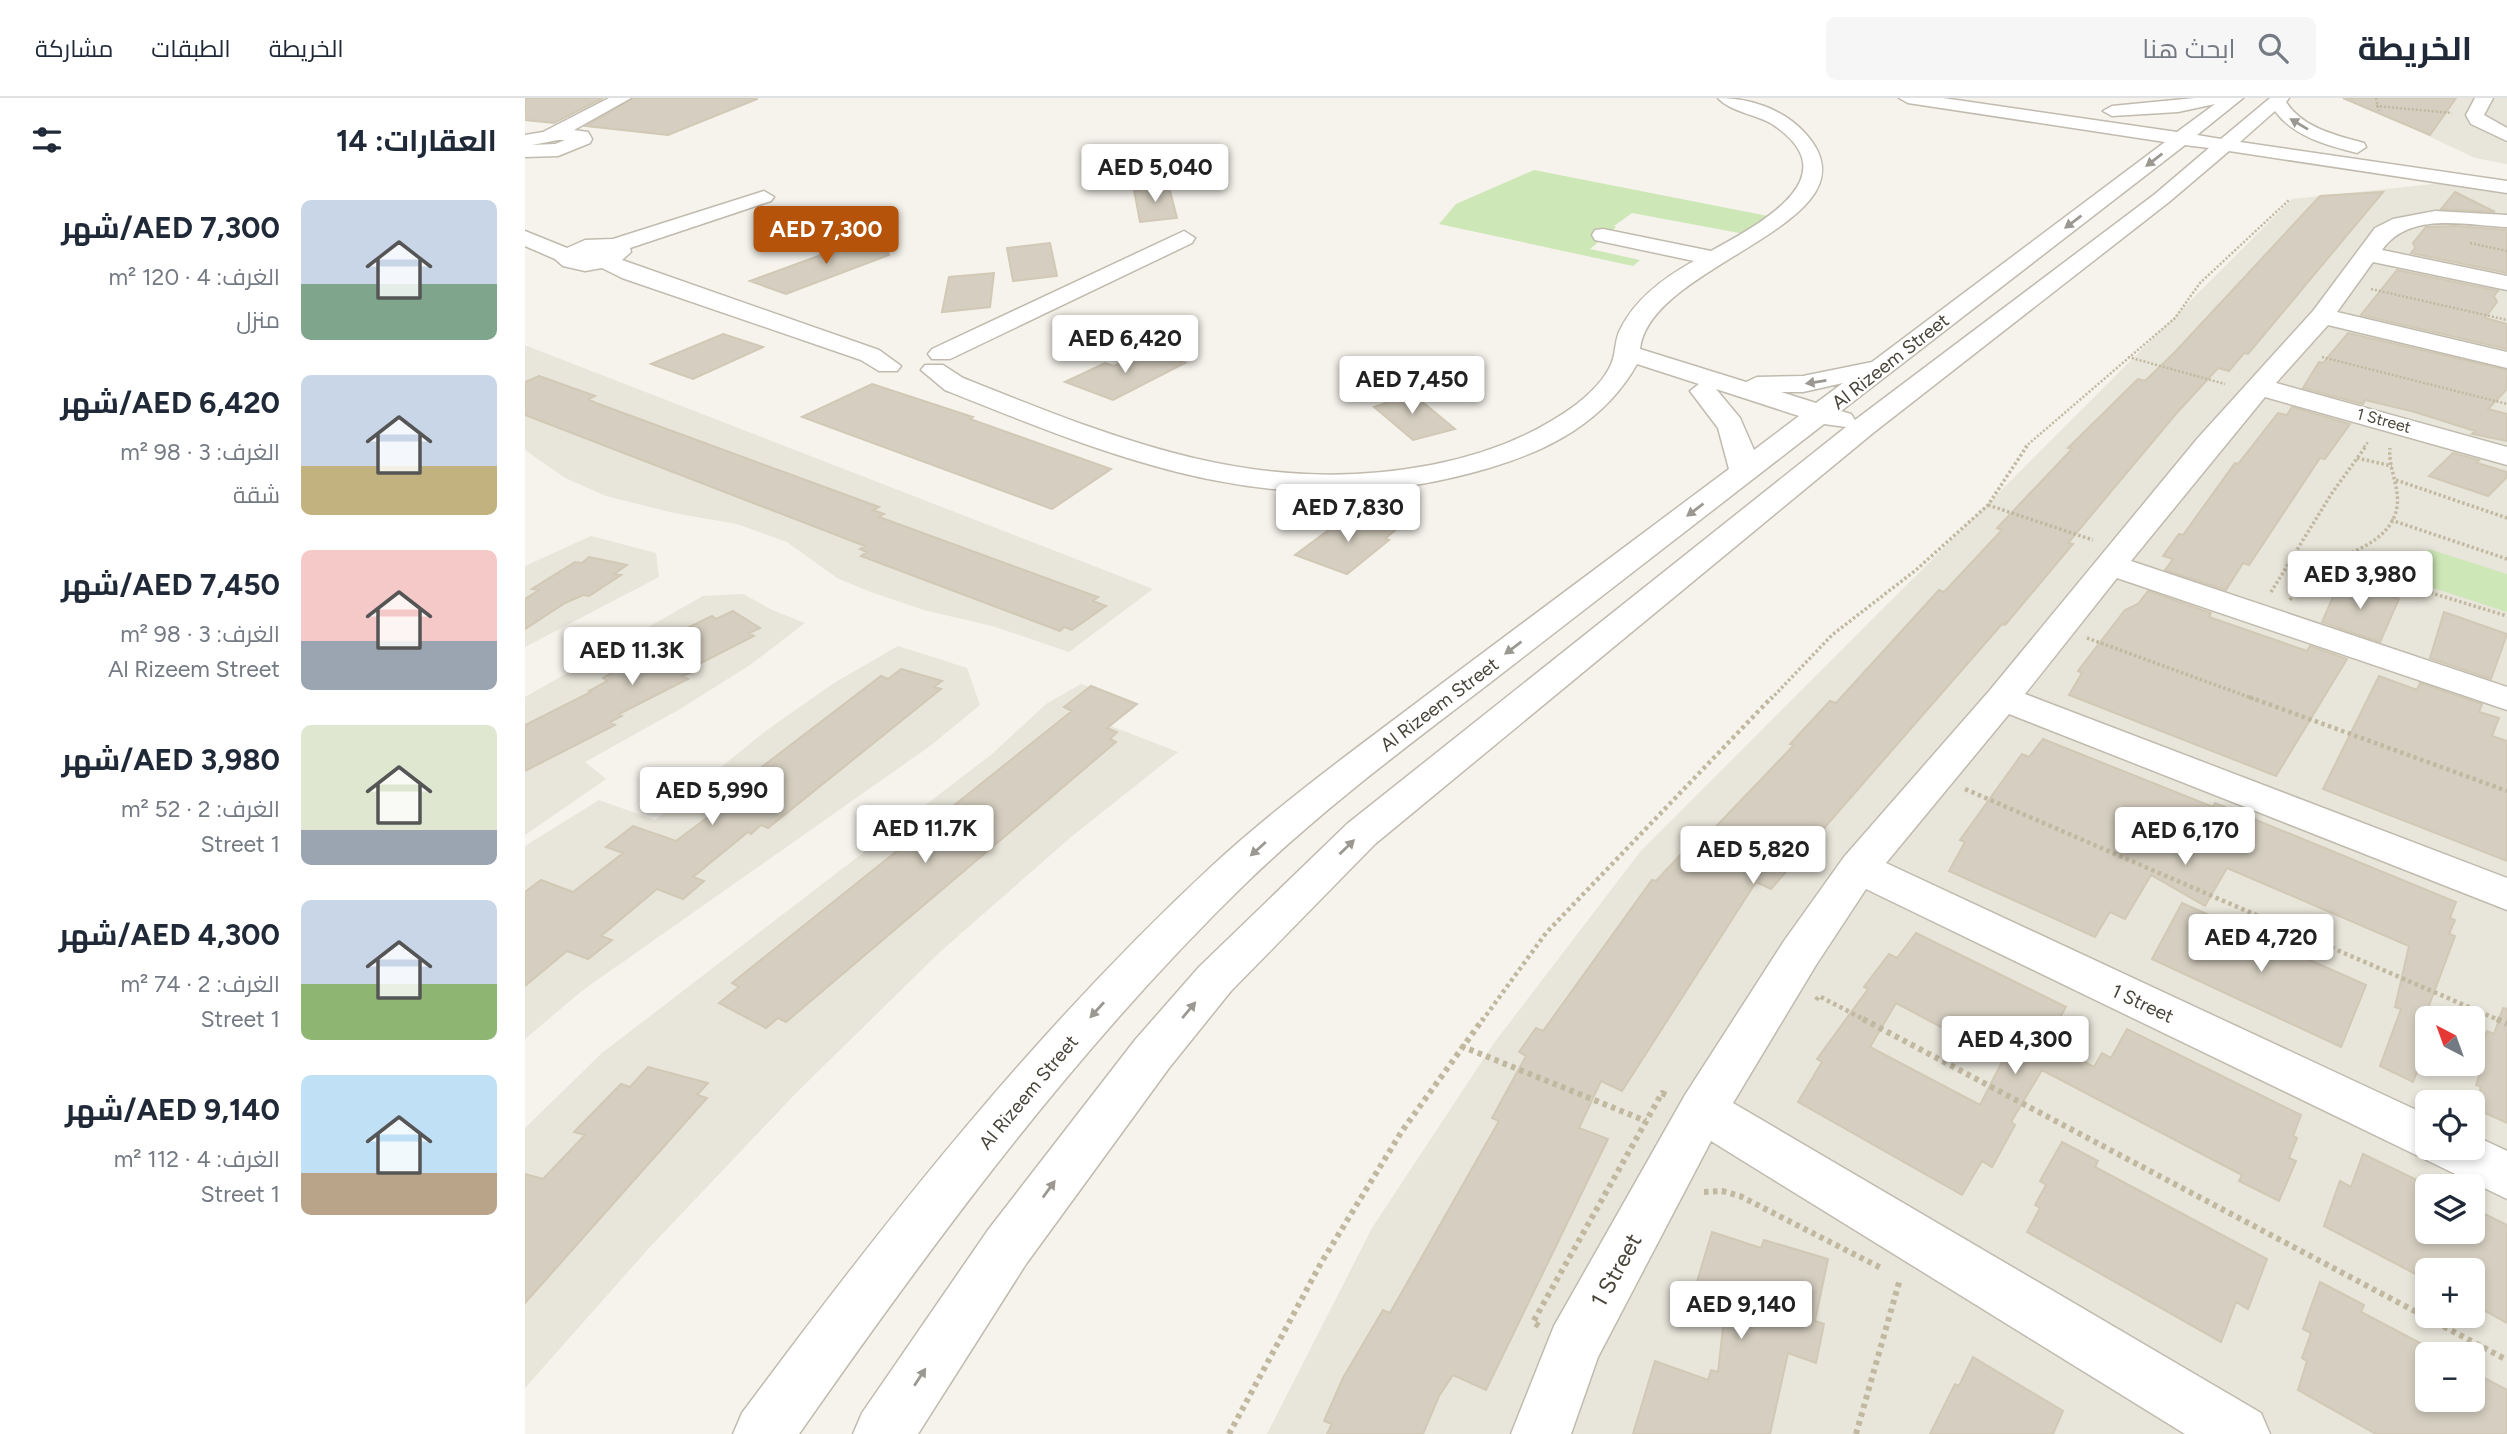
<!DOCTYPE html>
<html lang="ar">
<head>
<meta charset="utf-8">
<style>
	body { margin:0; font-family:Figtree,Cairo,sans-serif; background:#f6f6f7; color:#1f2937; direction:rtl; height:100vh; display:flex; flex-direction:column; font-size:26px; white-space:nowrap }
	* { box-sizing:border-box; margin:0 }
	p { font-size:23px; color:#747a83 }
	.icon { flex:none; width:38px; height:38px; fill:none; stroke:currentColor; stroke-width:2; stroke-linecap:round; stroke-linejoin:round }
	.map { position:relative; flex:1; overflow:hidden; direction:ltr }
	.details { display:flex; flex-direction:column; background:#fff; width:525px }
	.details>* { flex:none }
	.needle { width:46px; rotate:319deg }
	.buttons { position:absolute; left:1890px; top:908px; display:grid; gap:14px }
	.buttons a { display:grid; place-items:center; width:70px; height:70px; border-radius:10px; background:#fff; box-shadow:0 4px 10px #0003; font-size:35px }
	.price { position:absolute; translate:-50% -60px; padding:0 16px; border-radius:7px; background:#fff; color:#222; font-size:23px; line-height:46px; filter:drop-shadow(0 2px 4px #0008) }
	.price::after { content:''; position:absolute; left:50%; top:42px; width:21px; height:16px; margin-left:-10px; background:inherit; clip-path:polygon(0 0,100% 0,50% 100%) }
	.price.on { background:#b45309; color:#fff }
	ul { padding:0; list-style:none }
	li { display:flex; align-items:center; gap:21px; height:175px; padding:0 28px }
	li span { display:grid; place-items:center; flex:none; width:196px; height:140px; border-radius:10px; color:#555 }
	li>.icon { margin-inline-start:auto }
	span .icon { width:84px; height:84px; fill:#fffc; stroke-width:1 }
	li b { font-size:30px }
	h2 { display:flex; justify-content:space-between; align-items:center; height:84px; padding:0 28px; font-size:30px }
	header { display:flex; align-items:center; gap:42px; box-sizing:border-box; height:98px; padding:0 35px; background:#fff; border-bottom:2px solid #e0e1e3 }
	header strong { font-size:33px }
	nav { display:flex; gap:38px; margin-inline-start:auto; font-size:24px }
	.search { width:490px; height:63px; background:#f6f6f7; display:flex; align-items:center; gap:18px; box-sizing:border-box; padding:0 24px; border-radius:10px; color:#747a83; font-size:26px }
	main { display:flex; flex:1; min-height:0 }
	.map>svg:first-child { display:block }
	.residential { fill:#e8e5da; fill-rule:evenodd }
	.green { fill:#cee7b7 }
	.building { fill:#d6cfc1; stroke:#d1c8b5; stroke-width:2; fill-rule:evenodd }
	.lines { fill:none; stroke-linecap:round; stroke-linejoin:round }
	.minor-casing { stroke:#c0bbae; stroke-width:3 }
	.path-far3 { stroke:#c1b8a0; stroke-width:2.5; stroke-dasharray:2 2; stroke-linecap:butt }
	.path-far2 { stroke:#c1b8a0; stroke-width:3.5; stroke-dasharray:2.5 2.5; stroke-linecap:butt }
	.path-far1 { stroke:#c1b8a0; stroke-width:4.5; stroke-dasharray:3.5 3.5; stroke-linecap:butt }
	.path { stroke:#c1b8a0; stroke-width:6; stroke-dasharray:4.5 4.5; stroke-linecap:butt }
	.minor { fill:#fff; fill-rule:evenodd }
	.oneway { fill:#9b9892 }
	.labels { text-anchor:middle; stroke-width:5; stroke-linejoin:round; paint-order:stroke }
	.far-street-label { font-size:16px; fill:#494439; stroke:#fff }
	.street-label { font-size:19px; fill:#494439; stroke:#fff }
	.near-street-label { font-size:23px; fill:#494439; stroke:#fff }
</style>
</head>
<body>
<header>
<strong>الخريطة</strong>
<div class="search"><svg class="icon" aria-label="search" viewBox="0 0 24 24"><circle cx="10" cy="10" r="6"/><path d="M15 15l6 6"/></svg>ابحث هنا</div>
<nav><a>الخريطة</a><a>الطبقات</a><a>مشاركة</a></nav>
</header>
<main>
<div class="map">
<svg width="1982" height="1336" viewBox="0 0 1982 1336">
	<rect width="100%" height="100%" fill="#f5f3eb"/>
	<path class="residential" d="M1847 0H1982V66L1950 60 1840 8Z
		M1936 83 1982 89V1336H742L847 1130 969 945 1115 754 1767 101ZM1902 920H1948V966H1902ZM1902 1004H1948V1050H1902ZM1902 1088H1948V1134H1902ZM1902 1172H1948V1218H1902ZM1902 1256H1948V1302H1902Z
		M0 248H2L628 491 544 554 467 528 399 512 343 493 312 480 262 444 212 426 149 415 81 398 40 380 0 352Z
		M66 438 131 455 134 479 0 549V468Z
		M218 496 247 512 280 525 225 567 155 611 60 664 81 681 0 737V599L178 498Z
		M373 548 442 570 455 607 405 648 58 892 0 941V748L74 702 130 722 242 632 309 585Z
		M556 586 612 606 586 628 653 654 546 739 415 854 272 994 124 1150 0 1290V1030L77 955 467 656 521 606Z"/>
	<path class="green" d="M1009 72 1253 120 1225 137 1107 115 1089 128 1091 129 1065 151 1115 162 1108 168 914 126 931 106Z
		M1904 451 1982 476V514L1884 482Z"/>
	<path class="building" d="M0 0H78L29 25 0 22Z
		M108 0H232V1L143 37 61 28Z
		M1818 0H1931L1905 37Z
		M644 89 652 120 615 124 609 92Z
		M1858 94 1723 256 1719 255 1704 273 1693 270 1650 317 1543 445 1548 446 1480 527 1477 526 1246 791 1231 784 1097 993 1076 983 1054 1030 1083 1041 961 1292 928 1277 914 1298 898 1336H802L807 1326 799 1323 818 1280 858 1212 865 1215 974 1023 967 1020 1001 958 994 954 1011 930 1018 933 1127 782 1131 783 1173 738 1179 741 1269 647 1265 646 1305 603 1311 605 1414 492 1419 494 1449 462 1477 432 1472 430 1547 351 1543 350 1613 281 1620 283 1650 254 1795 98Z
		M1930 94 1970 114 1916 111Z
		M1931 128 1982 132V175L1886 155 1890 150 1888 145 1901 129Z
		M356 135 364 157 261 196 225 183Z
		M525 145 532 178 488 183 482 150Z
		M1872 172 1973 193 1969 198 1972 204 1960 220 1982 226V251L1836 217Z
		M469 175 465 209 417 214 424 179Z
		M1823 235 1982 272V291L1963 311 1982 316V343L1947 336 1950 333 1890 314 1840 302 1838 306 1778 290 1794 264 1798 265Z
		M198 236 238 249 168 281 126 266Z
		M622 252 660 265 588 302 540 284 580 265 589 268Z
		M14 278 70 298 64 301 71 305 354 409 348 412 359 416 354 419 573 499 568 503 581 508 547 532 539 529 535 533 336 458 342 454 335 451 340 448 0 317V284Z
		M347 286 448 319 445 321 586 371 527 411 277 319Z
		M883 292 930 331 888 342 849 309 861 305 854 299Z
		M1767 309 1825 326 1800 361 1795 360 1724 467 1718 465 1701 492 1640 472 1648 461 1638 458 1654 436 1658 437 1710 365 1713 366 1753 315 1762 317Z
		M1928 355 1954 362 1952 365 1982 374V379L1963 398 1904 378Z
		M838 418 874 429 860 441 864 442 822 476 770 457 821 419 832 423Z
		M64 459 102 467 89 476 96 477 64 498 58 497 40 505 0 531V501L14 492 7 491 50 464 57 465Z
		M1815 483 1874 501 1855 544 1797 524Z
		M1623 493 1686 515 1684 519 1782 553 1785 548 1822 561 1751 678 1544 597 1557 575 1553 573 1600 512 1613 506Z
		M208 513 235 530 224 535 229 538 166 570 169 573 158 578 163 581 94 616 97 618 85 624 90 627 0 673V627L66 594 64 593 82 583 78 580 152 540 148 537 187 518 191 521Z
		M1919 514 1982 536 1966 581 1905 560Z
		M376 571 417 583 409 589 416 591 243 730 236 727 226 736 223 734 168 779 179 783 158 801 132 791 76 838 87 842 63 861 42 853 0 888V794L16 782 48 794 98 755 81 749 108 728 151 743 199 707 191 704 356 578 363 581Z
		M1854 578 1892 592 1895 585 1957 606 1954 614 1974 620 1967 638 1982 643V763L1798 691Z
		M566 588 612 606 582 630 592 634 585 641 591 644 571 661 261 924 253 920 241 930 194 905 214 889 207 885 547 613 539 609Z
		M1518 641 1688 709 1690 705 1931 804 1925 820 1930 822 1924 836 1930 838 1902 913V968L1896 964 1888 984 1855 968 1876 911 1870 909 1884 848 1702 770 1680 808 1626 777 1600 821 1585 814 1570 839 1424 773 1440 744 1435 742 1497 656 1504 659Z
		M1657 805 1841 887 1816 949 1627 861Z
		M1391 835 1541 909 1530 928 1535 930 1525 947 1569 969 1577 955 1586 960 1602 931 1776 1017 1768 1038 1772 1040 1764 1060 1771 1063 1754 1103 1714 1083 1717 1077 1517 972 1486 1024 1490 1027 1467 1069 1457 1063 1437 1097 1273 1004 1297 964 1292 961 1343 891 1339 889 1364 856 1372 860ZM1371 905 1478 962 1455 1007 1345 949Z
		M1978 910 1982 911V1025L1949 1010 1956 989 1951 987 1957 970 1950 967 1962 933 1969 936Z
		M123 969 183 985 172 997 182 1000 0 1205V1076L18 1081 60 1037 49 1034 96 986 105 989Z
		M1537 1044 1573 1063 1570 1069 1742 1161 1723 1211 1711 1204 1696 1244 1502 1134 1515 1110 1510 1107 1521 1087 1515 1083Z
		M1838 1056 1902 1087V1134H1948V1110L1982 1127V1225L1948 1206V1172H1902V1182L1799 1128 1815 1083 1826 1089Z
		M1187 1134 1236 1150 1239 1142 1303 1161 1290 1223 1299 1226 1291 1265 1263 1255 1245 1336H1108L1130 1263 1183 1282 1186 1272 1193 1274 1199 1221 1164 1210Z
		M1795 1184 1839 1207 1836 1214 1916 1256H1902V1302H1948V1274L1982 1292V1336H1851L1773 1292 1782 1263 1777 1260 1786 1235 1778 1231Z
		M1448 1259 1538 1313 1528 1336H1405L1430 1286 1434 1288Z"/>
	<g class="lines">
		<g class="minor-casing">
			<path id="minor" d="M84 0H106L49 32 63 34 67 41 65 45 33 58 0 59V37L18 34ZM33 42H40L30 46 7 47Z
				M1193 0C1225 0 1258 11 1280 35 1362 125 1124 164 1115 251L1221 284 1232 279 1278 278 1347 264 1640 44 1383 5 1374 0H1418L1652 34 1690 6 1653 14 1587 18 1578 13 1587 8 1670 0H1718L1672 37 1696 41 1745 0H1764L1761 4C1778 30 1810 37 1839 45L1841 49 1832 55C1802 47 1769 39 1750 13L1715 44 1982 83V95L1704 53 1644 104 1348 335 850 746 706 893 644 970 501 1166 393 1336H328L337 1315 463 1132 610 942 674 869 822 726 1321 329 1299 326C1188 412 1077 498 966 584 881 649 795 713 718 788 549 953 409 1143 274 1336H208L217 1315C361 1121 511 931 689 766 759 702 836 647 911 590 1009 517 1106 444 1204 371L1193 330 1165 293 1174 286 1112 266C1080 323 1025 352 964 370 761 430 607 367 420 292L396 272 400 267H418L438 280C596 343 733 400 906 367 958 357 1009 338 1052 306 1066 295 1083 278 1088 261 1091 251 1090 240 1096 230 1111 200 1140 179 1169 163L1070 142 1067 137 1070 132 1078 131 1186 153C1232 127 1328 79 1247 26 1232 17 1204 13 1193 0ZM1660 47 1684 50 1630 96 1330 322 1326 316 1316 313ZM1318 285 1291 305 1256 294H1278ZM1191 291 1274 318 1229 352 1215 320Z
				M1950 0H1968L1959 17 1982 30V43L1946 26 1941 17Z
				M239 93 249 99 246 103 105 150 106 154 97 162 354 252 376 268 372 273H354L336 262 97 180 77 170 60 173 38 168 30 161 0 148V133L42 150 60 142 88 141Z
				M1910 113 1982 117V129C1940 127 1884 113 1857 152L1982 178V192L1848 164 1812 214 1982 254V270L1803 227 1751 285 1982 349V367L1740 299 1606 463 1982 589V612L1592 480 1500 596 1982 780V812L1484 616 1361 765 1902 1017V1050H1948V1037L1982 1053V1101L1341 791 1291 867 1208 1005 1736 1315 1745 1336H1660L1186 1043 1073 1259 1046 1336H986L1029 1228 1160 997 1259 843 1319 759 1465 592 1672 341 1788 213 1850 130 1868 121Z
				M659 133 670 140 667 145 425 261H407L403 256 407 251Z"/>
		</g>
		<path class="path-far3" d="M1851 0 1854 13
			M1851 8 1927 15
			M1945 145 1982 153
			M1846 191 1982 222
			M1603 259 1700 286
			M1797 259 1982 306
			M1500 349 1650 220 1675 185 1764 102
			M1839 349 1844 343"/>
		<path class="path-far2" d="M1832 360 1867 368
			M1871 382 1982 420
			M1463 407 1568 442
			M1866 422 1982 461
			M1767 460 1794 469
			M1805 464 1982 518
			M1746 494 1807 395 1841 348
			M1765 502C1772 491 1778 481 1789 473 1816 456 1866 447 1872 409 1875 389 1863 370 1865 350
			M1562 540 1729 601
			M1246 601 1307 537 1391 472 1463 407 1502 348"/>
		<path class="path-far1" d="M1724 599 1982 693
			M1440 691 1976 923
			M1291 902 1294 898 1342 923
			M957 923 1021 835 1247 599"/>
		<path class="path" d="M1338 921 1982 1262
			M1972 921 1982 926
			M936 948 1121 1023
			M1179 1094 1197 1093 1215 1098 1358 1171
			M1014 1228 1008 1224 1137 995 1141 997
			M704 1336 796 1165 877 1033 958 921
			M1331 1336 1375 1181"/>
		<use href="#minor" class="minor"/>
	</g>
	<defs><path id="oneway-solid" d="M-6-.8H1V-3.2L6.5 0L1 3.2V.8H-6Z" transform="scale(1.75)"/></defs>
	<g class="oneway">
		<use href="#oneway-solid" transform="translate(1774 26) rotate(-149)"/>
		<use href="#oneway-solid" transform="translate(1629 62) rotate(142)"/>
		<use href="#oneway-solid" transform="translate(1548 124) rotate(143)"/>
		<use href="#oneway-solid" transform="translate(1291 284) rotate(171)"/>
		<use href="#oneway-solid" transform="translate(1170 412) rotate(143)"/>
		<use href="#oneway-solid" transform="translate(988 550) rotate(143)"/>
		<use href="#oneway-solid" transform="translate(822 749) rotate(-44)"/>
		<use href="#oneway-solid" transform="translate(733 751) rotate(138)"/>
		<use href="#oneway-solid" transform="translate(572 912) rotate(132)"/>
		<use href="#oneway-solid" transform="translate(664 912) rotate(-50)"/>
		<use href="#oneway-solid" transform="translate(524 1091) rotate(-54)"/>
		<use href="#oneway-solid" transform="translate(395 1279) rotate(-57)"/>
	</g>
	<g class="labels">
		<g class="far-street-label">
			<text transform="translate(1859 322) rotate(15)" y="6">1 Street</text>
		</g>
		<g class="street-label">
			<text transform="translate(1365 263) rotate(-38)" y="7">Al Rizeem Street</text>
			<text transform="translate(914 606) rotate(-37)" y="7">Al Rizeem Street</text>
			<text transform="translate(1618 905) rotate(25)" y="7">1 Street</text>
			<text transform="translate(503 994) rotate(-50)" y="7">Al Rizeem Street</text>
		</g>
		<g class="near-street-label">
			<text transform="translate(1091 1172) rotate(-61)" y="8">1 Street</text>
		</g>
	</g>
</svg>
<div class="buttons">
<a><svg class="needle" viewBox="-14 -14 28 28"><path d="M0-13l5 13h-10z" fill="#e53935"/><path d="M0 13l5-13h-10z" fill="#747a83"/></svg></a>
<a><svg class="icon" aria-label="locate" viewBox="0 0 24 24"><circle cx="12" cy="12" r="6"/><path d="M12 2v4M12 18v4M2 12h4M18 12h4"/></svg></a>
<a><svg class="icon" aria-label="layers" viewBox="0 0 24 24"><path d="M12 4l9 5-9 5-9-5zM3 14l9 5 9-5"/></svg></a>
<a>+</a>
<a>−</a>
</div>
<b class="price" style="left:630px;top:106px">AED 5,040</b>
<b class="price on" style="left:301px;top:168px">AED 7,300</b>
<b class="price" style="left:600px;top:277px">AED 6,420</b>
<b class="price" style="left:887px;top:318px">AED 7,450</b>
<b class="price" style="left:823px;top:446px">AED 7,830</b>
<b class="price" style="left:1835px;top:513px">AED 3,980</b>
<b class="price" style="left:107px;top:589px">AED 11.3K</b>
<b class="price" style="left:187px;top:729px">AED 5,990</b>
<b class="price" style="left:400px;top:767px">AED 11.7K</b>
<b class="price" style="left:1660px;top:769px">AED 6,170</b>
<b class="price" style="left:1228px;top:788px">AED 5,820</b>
<b class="price" style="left:1736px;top:876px">AED 4,720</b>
<b class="price" style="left:1490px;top:978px">AED 4,300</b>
<b class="price" style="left:1216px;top:1243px">AED 9,140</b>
</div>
<section class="details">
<h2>العقارات: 14<svg class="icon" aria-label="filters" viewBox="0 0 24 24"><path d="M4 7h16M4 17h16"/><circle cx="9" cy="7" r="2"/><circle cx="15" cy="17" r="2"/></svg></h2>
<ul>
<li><span style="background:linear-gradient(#c9d6e8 60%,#7fa58c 0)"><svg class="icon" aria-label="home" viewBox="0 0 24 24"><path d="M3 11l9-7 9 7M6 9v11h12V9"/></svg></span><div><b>AED 7,300/شهر</b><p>الغرف: 4 · 120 m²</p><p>منزل</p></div></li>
<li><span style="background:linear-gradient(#c9d6e8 65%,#c2b280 0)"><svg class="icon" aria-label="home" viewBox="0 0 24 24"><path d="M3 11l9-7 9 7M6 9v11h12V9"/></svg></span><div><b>AED 6,420/شهر</b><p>الغرف: 3 · 98 m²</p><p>شقة</p></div></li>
<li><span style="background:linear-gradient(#f6c9c9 65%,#9aa5b1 0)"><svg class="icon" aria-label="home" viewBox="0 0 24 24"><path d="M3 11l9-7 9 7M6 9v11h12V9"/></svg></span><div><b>AED 7,450/شهر</b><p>الغرف: 3 · 98 m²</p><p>Al Rizeem Street</p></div></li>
<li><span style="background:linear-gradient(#dfe7d0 75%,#9aa5b1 0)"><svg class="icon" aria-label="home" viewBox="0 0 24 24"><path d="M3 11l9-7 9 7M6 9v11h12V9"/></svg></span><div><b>AED 3,980/شهر</b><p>الغرف: 2 · 52 m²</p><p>1 Street</p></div></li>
<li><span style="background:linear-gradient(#c9d6e8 60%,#8fb573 0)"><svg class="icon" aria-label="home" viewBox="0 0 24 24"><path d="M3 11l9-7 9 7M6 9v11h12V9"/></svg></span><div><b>AED 4,300/شهر</b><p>الغرف: 2 · 74 m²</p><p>1 Street</p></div></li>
<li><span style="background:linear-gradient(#bfe0f5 70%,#b9a48a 0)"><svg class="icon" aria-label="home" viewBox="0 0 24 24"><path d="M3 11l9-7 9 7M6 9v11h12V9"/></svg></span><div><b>AED 9,140/شهر</b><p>الغرف: 4 · 112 m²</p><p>1 Street</p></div></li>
</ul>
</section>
</main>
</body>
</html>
